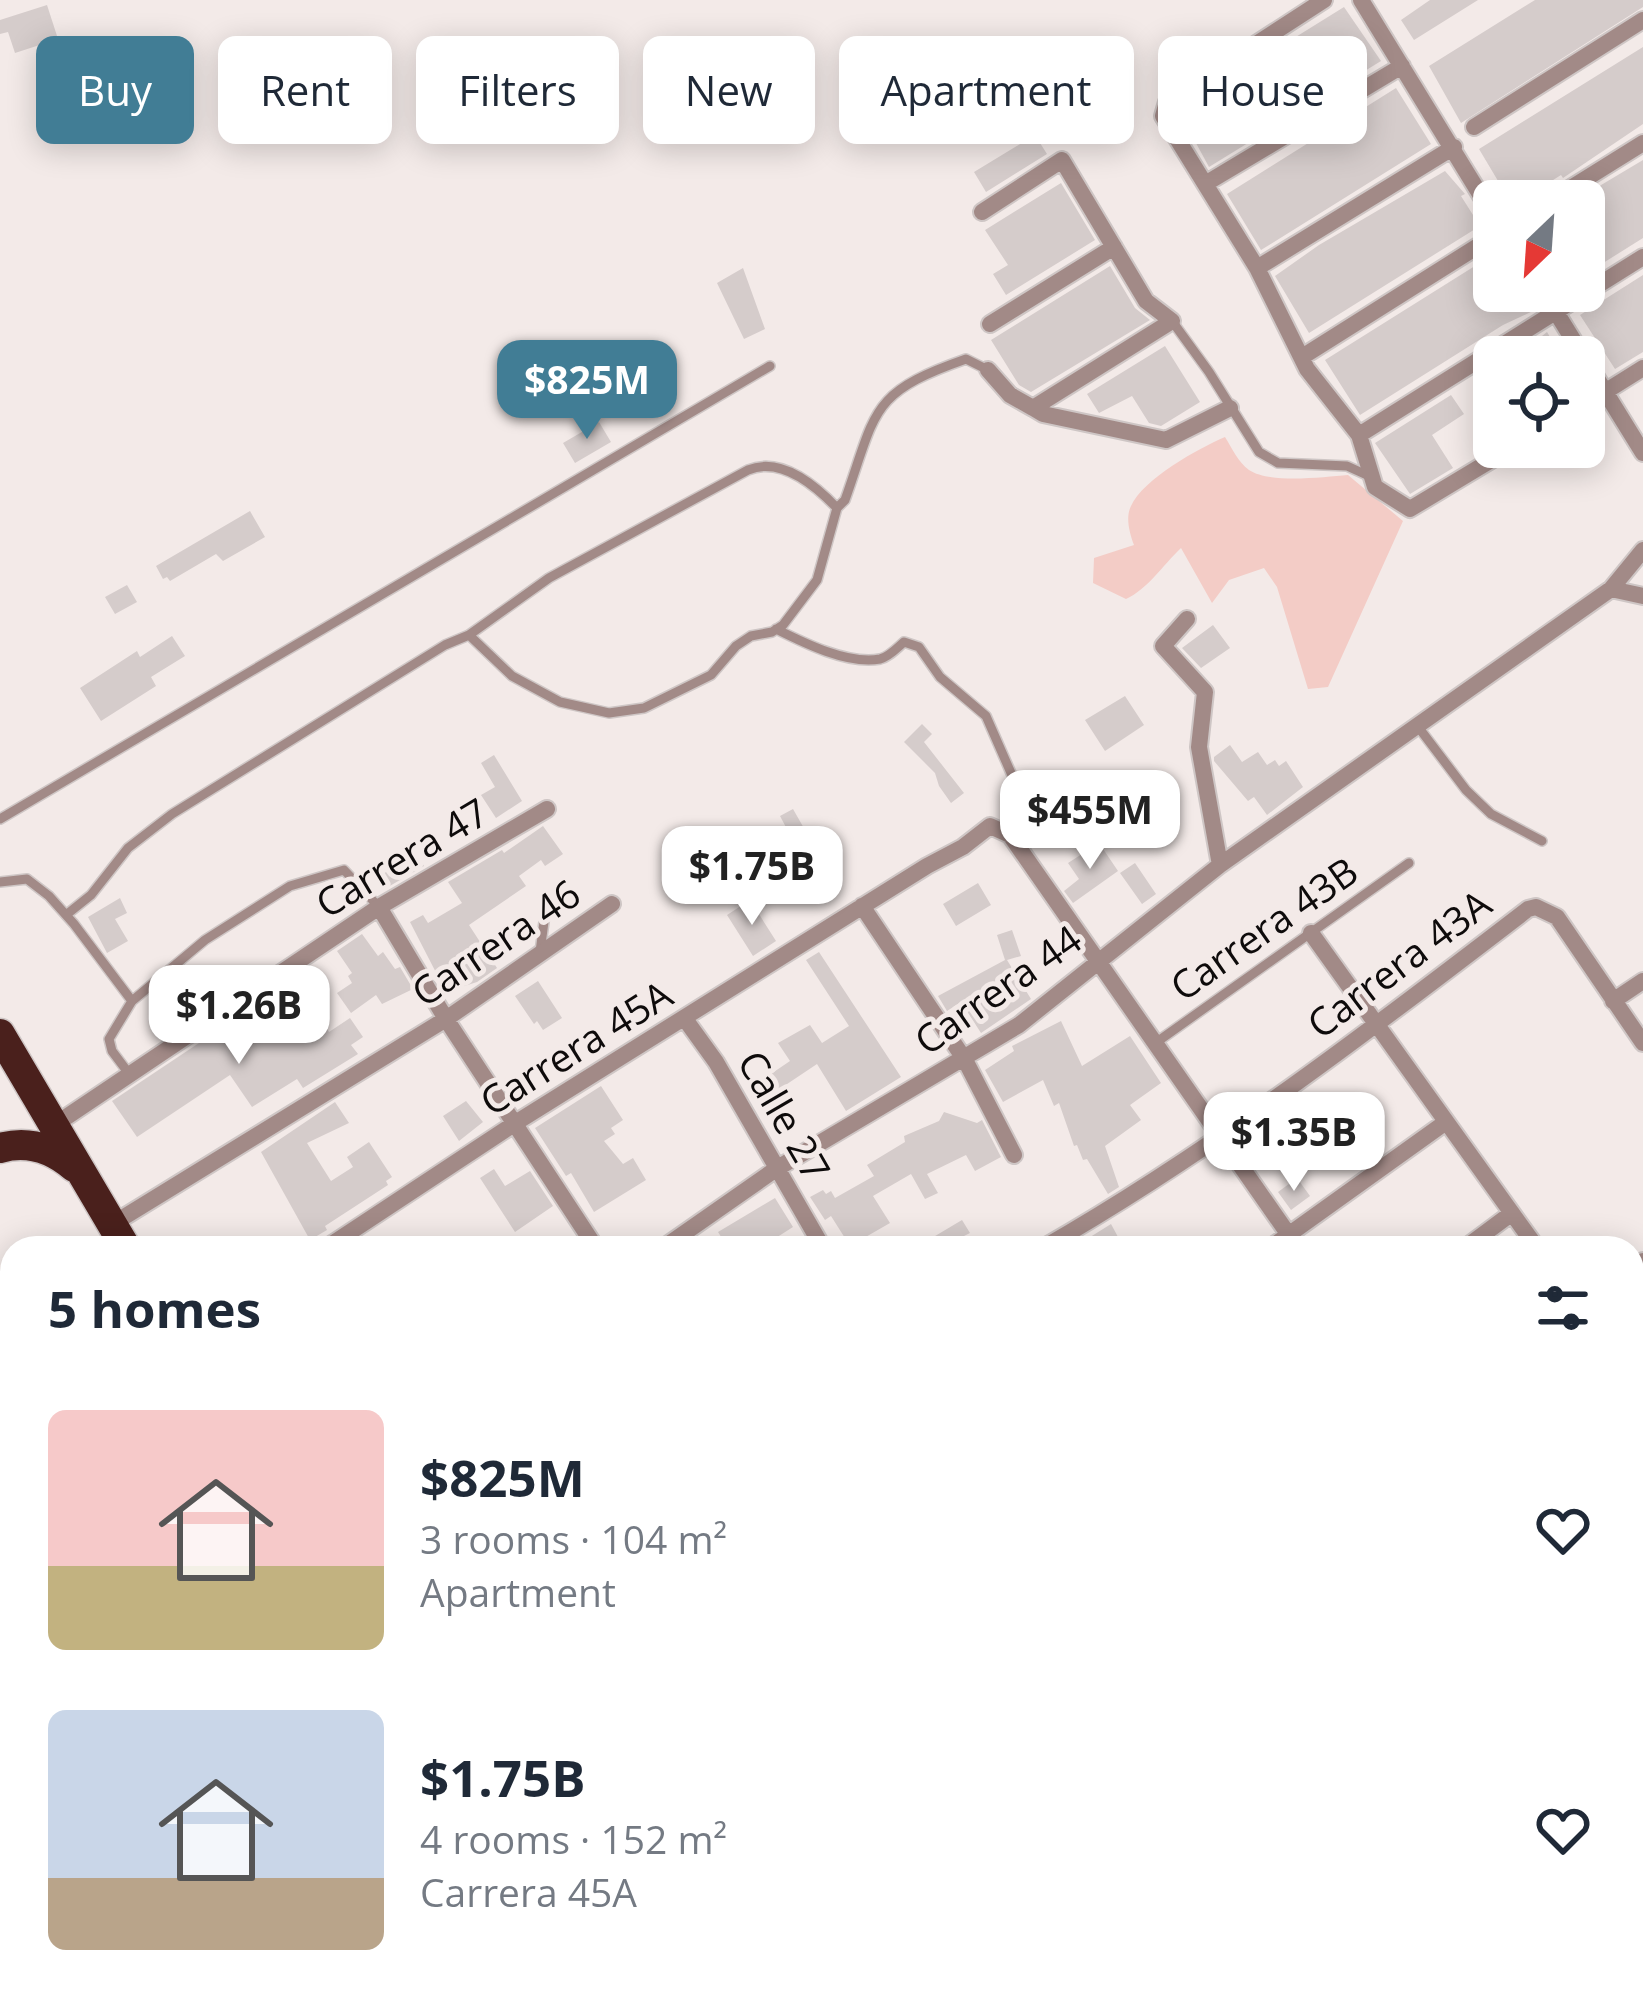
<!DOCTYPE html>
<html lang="en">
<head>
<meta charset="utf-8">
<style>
	body { margin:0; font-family:"Open Sans",sans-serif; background:#f2f2f3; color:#1f2937; height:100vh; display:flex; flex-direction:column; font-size:45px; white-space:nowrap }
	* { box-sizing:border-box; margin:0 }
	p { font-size:39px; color:#747a83 }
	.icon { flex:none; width:66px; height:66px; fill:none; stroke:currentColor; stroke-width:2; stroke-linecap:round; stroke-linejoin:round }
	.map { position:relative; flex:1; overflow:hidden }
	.sheet { position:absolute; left:0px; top:1236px; width:1644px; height:768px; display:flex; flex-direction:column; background:#fff; border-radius:36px 36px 0 0; box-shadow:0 6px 30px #0003 }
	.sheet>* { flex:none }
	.guide { position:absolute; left:36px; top:36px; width:1572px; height:108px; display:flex; gap:24px }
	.needle { width:78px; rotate:205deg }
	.buttons { position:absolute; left:1473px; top:180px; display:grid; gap:24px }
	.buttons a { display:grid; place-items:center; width:132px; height:132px; border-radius:18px; background:#fff; box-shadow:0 6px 30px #0003; font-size:60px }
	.price { position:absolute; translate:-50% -102px; padding:0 27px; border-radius:24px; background:#fff; color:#222; font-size:39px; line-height:78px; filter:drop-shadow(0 3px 6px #0008) }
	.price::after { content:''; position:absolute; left:50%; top:72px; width:36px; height:27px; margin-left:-18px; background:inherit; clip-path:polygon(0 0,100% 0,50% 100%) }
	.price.on { background:#417d95; color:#fff }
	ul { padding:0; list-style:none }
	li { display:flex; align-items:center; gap:36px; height:300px; padding:0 48px }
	li span { display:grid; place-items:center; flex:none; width:336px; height:240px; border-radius:18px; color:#555 }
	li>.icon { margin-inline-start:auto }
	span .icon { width:144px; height:144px; fill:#fffc; stroke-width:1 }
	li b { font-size:51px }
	h2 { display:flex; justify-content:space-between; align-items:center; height:144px; padding:0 48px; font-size:51px }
	.pill { padding:0 42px; border-radius:18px; background:#fff; box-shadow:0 6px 30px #0003; font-size:42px; line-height:108px }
	.pill.on { background:#417d95; color:#fff }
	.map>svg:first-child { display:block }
	.built { fill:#ecdbd8 }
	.green { fill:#f3ccc6 }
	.building { fill:#d5cccb }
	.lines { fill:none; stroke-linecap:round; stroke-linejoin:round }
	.lane-casing { stroke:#cec6c5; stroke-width:12 }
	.street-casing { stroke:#cec6c5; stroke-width:20 }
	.secondary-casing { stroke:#cec6c5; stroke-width:27 }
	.highway-casing { stroke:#cec6c5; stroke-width:33 }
	.lane { stroke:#a28a87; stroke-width:9 }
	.street { stroke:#a28a87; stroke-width:16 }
	.secondary { stroke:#7d5c58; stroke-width:24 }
	.highway { stroke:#4a201c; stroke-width:30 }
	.labels { text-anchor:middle; stroke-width:10; stroke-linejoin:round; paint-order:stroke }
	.street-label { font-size:39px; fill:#0e0b0b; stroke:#f3eae8 }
</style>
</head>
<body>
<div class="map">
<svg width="1643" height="2004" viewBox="0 0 1643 2004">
	<rect width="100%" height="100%" fill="#f3eae8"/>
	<path class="built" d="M1643 1891V2004H1343L1375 1992H1632V1895Z"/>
	<path class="green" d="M1225 437C1232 448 1238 462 1249 470 1270 484 1323 477 1348 475L1403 521 1328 687 1308 689 1277 587 1264 568 1229 580 1212 603 1181 548C1162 566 1148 589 1126 599L1093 583 1094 558 1134 545C1130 534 1125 518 1131 506 1143 479 1199 448 1225 437Z"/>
	<path class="building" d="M1430 0H1478L1414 40 1401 20Z
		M1535 0H1643V7L1461 123 1429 66Z
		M47 5 58 39 15 53 8 32 0 34V20Z
		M1344 7 1381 61 1209 167 1178 110Z
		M1643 47V124L1563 178 1561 175 1520 201H1510L1479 149Z
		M1396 88 1431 144 1261 250 1227 194Z
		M1035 135 1047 154 986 192 974 172Z
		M1643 160V238L1584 275V201L1576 200Z
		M1445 171 1465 194 1461 196 1480 226 1309 333 1275 276 1319 245Z
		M1061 183 1095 240 1006 295 993 274 1008 265 985 230Z
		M1494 254V304L1520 291 1533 311 1503 325 1360 415 1325 360Z
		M1110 266 1135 308 1150 320 1031 392 1019 385 991 340Z
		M743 268 765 329 744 339 717 283Z
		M1643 275V352L1615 369 1580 315Z
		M1547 332 1562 357H1512L1532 344Z
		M1165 346 1200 402 1161 426 1149 423 1132 396 1099 413 1087 394Z
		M1451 395 1464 414 1432 435 1453 468 1410 494 1375 443Z
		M599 422 611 442 575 463 563 443Z
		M250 511 265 537 223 561 216 554 170 581 167 577 163 579 156 566Z
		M127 585 137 602 115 614 105 597Z
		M1213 625 1230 648 1201 668 1182 648Z
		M172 636 185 656 151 677 156 686 101 721 80 688 137 651 140 657Z
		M1125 696 1144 725 1105 751 1085 720Z
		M922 724 932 734 924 742 964 793 951 803 939 786 935 773 904 742Z
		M1230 745 1242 762 1258 752 1267 765 1275 760 1279 766 1286 761 1303 787 1267 815 1254 797 1248 801 1214 761V757Z
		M494 755 522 801 496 818 481 795 495 787 481 763Z
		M793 809 833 879 818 888 780 816Z
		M543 826 563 854 545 866 541 860 519 876 526 886 469 925 497 968 477 982 446 992 410 922 423 915 428 923 462 903 448 882 502 850 504 853Z
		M1099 843 1118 871 1073 903 1064 891 1079 879 1068 863Z
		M415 853 424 866 388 887 380 876Z
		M1135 863 1156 894 1142 904 1120 873Z
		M978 883 991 905 956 926 943 904Z
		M120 898 127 913 115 919 128 941 107 953 88 917Z
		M750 900 776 941 753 956 727 915Z
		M1012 930 1021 956 1007 960 1031 999 981 1033 961 1002 947 1011 938 996 1005 960 997 935Z
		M362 934 378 956 383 952 395 969 400 967 413 989 382 1004 376 995 351 1013 337 993 352 983 348 976 352 973 337 951Z
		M819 952 901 1077 846 1111 817 1064 757 1104 747 1090 790 1061 778 1043 810 1025 822 1043 849 1026 806 960Z
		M538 981 562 1018 543 1030 537 1021 534 1024 515 996Z
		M250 1009 274 1043 320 1018 329 1032 350 1018 363 1037 351 1045 358 1054 303 1088 297 1079 252 1107 230 1075 137 1137 112 1101Z
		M1061 1021 1082 1066 1130 1036 1161 1083 1130 1105 1141 1120 1105 1146 1119 1187 1108 1194 1087 1159 1083 1160 1077 1145 1074 1146 1059 1103 1054 1106 1043 1080 1003 1102 985 1070 1014 1051 1012 1046Z
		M601 1086 623 1120 611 1128 615 1134 604 1141 623 1164 633 1158 646 1180 594 1212 571 1173 566 1176 535 1128Z
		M466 1101 483 1122 459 1141 443 1116Z
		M335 1102 349 1123 307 1143 331 1181 353 1167 347 1157 369 1142 392 1177 386 1181 388 1185 325 1226 327 1230 310 1240 261 1152Z
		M944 1112 977 1123 982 1120 1001 1157 975 1171 966 1155 927 1174 938 1193 925 1199 911 1174 873 1196 890 1223 850 1246 831 1216 825 1220 810 1197 823 1190 826 1194 831 1191 835 1198 874 1176 867 1165 905 1142 904 1136 939 1121Z
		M494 1169 505 1186 530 1171 553 1206 515 1232 480 1178Z
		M1297 1178 1310 1196 1291 1210 1278 1192Z
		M775 1198 793 1227 760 1248H728L718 1232Z
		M962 1220 970 1233 964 1236 970 1248H915Z
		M1111 1224 1124 1248H1073L1095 1234Z"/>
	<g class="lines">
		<g class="lane-casing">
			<path id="lane" d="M1172 321 1209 372 1259 452 1278 463 1347 466 1369 476
				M776 629C804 643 848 665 880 659 889 657 897 648 904 642L919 647 940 677 986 716 1018 789 1010 834
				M469 635 512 676 560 702 609 713 644 708 711 675 736 646 751 636 772 632 783 625 817 580 837 508 845 500C877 410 869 393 966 359L988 370
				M1419 728 1466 790 1491 814 1542 841
				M0 819 770 366
				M0 882 27 879 49 896 74 924 132 1001
				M66 915 91 895 128 848 172 814 445 645 469 635 549 578 748 470C781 456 815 485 837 508
				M540 952 547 899
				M1154 1044 1409 863
				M130 1075 112 1051 109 1039 132 1001 205 940 290 886 344 870 379 907
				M769 1992 781 2004
				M38 2004 44 1992"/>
		</g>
		<g class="street-casing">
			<path id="street" d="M1324 0 1167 102 1163 116 1257 268 1307 369 1359 435 1375 487 1410 509 1513 447
				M1361 0 1494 217
				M1474 127 1643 20
				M1205 184 1402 66
				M1550 201 1643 143
				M982 212 1062 160 1146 301 1172 321 1033 408 1010 395 988 370
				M1257 268 1454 147
				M1543 291 1643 453
				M990 324 1114 247
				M1302 357 1494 236
				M1584 405 1643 368
				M1033 408 1043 414 1166 440 1230 408
				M1359 435 1643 257
				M1611 589 1643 596
				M1187 619 1163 646 1205 692 1199 747 1220 865
				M862 906 965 1060 1014 1155
				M379 907 446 1019 596 1248
				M1311 933 1537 1248
				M1613 1001 1643 981
				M685 1019 716 1062 823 1248
				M53 1126 379 907 547 809
				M111 1225 446 1019 612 904
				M326 1248 517 1122 927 866 963 847 990 826 1010 835 1298 1248
				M663 1248 776 1169 1019 1025 1220 865 1611 589 1643 550
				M1043 1248C1214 1150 1372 1029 1528 909L1536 907 1557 917 1643 1043
				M1270 1248 1446 1122
				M1465 1248 1512 1213
				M1632 1269 1643 1261
				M1632 1381 1643 1396
				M1632 1667 1643 1659
				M1632 1723 1643 1738
				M1632 1797 1643 1789
				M1133 1992 1136 1997C1151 2004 1162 2001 1174 1992"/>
		</g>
		<g class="secondary-casing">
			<path id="secondary" d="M1632 1528 1643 1520
				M990 2004 1002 1992"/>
		</g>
		<g class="highway-casing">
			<path id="highway" d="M0 1034 126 1248
				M0 1148C28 1140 52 1148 74 1167
				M0 1326 12 1344
				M508 1992 518 2004
				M603 1992 612 2004"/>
		</g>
		<use href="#lane" class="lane"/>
		<use href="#street" class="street"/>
		<use href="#secondary" class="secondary"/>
		<use href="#highway" class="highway"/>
	</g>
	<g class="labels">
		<g class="street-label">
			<text transform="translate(402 858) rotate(-31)" y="14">Carrera 47</text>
			<text transform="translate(1264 929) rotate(-35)" y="14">Carrera 43B</text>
			<text transform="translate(496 943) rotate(-34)" y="14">Carrera 46</text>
			<text transform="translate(1399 964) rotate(-37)" y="14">Carrera 43A</text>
			<text transform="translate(998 990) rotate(-35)" y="14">Carrera 44</text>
			<text transform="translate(576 1048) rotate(-32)" y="14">Carrera 45A</text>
			<text transform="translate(784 1116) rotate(60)" y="14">Calle 27</text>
		</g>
	</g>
</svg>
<div class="buttons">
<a><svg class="needle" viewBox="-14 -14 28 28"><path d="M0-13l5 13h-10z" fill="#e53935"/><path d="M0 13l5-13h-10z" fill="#747a83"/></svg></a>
<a><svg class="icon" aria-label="locate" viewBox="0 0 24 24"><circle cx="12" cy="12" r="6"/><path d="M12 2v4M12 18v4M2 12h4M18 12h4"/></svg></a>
</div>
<b class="price on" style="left:587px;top:442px">$825M</b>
<b class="price" style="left:1090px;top:872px">$455M</b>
<b class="price" style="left:752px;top:928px">$1.75B</b>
<b class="price" style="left:239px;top:1067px">$1.26B</b>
<b class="price" style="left:1294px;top:1194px">$1.35B</b>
<div class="guide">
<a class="pill on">Buy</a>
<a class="pill">Rent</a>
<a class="pill">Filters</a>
<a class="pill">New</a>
<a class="pill">Apartment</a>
<a class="pill">House</a>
</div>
<section class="sheet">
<h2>5 homes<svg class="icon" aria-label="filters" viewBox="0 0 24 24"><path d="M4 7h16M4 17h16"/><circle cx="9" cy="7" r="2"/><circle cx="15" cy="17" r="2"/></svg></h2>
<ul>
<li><span style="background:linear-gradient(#f6c9c9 65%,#c2b280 0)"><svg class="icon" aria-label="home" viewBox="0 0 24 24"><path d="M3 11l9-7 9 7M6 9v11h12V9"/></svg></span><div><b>$825M</b><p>3 rooms · 104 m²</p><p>Apartment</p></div><svg class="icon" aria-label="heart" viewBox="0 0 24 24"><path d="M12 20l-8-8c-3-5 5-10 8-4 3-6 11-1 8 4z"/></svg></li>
<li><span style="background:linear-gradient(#c9d6e8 70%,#b9a48a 0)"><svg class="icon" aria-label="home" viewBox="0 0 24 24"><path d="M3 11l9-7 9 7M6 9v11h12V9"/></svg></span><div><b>$1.75B</b><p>4 rooms · 152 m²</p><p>Carrera 45A</p></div><svg class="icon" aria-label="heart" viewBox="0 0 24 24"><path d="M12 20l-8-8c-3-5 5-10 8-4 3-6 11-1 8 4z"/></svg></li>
</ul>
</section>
</div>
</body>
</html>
